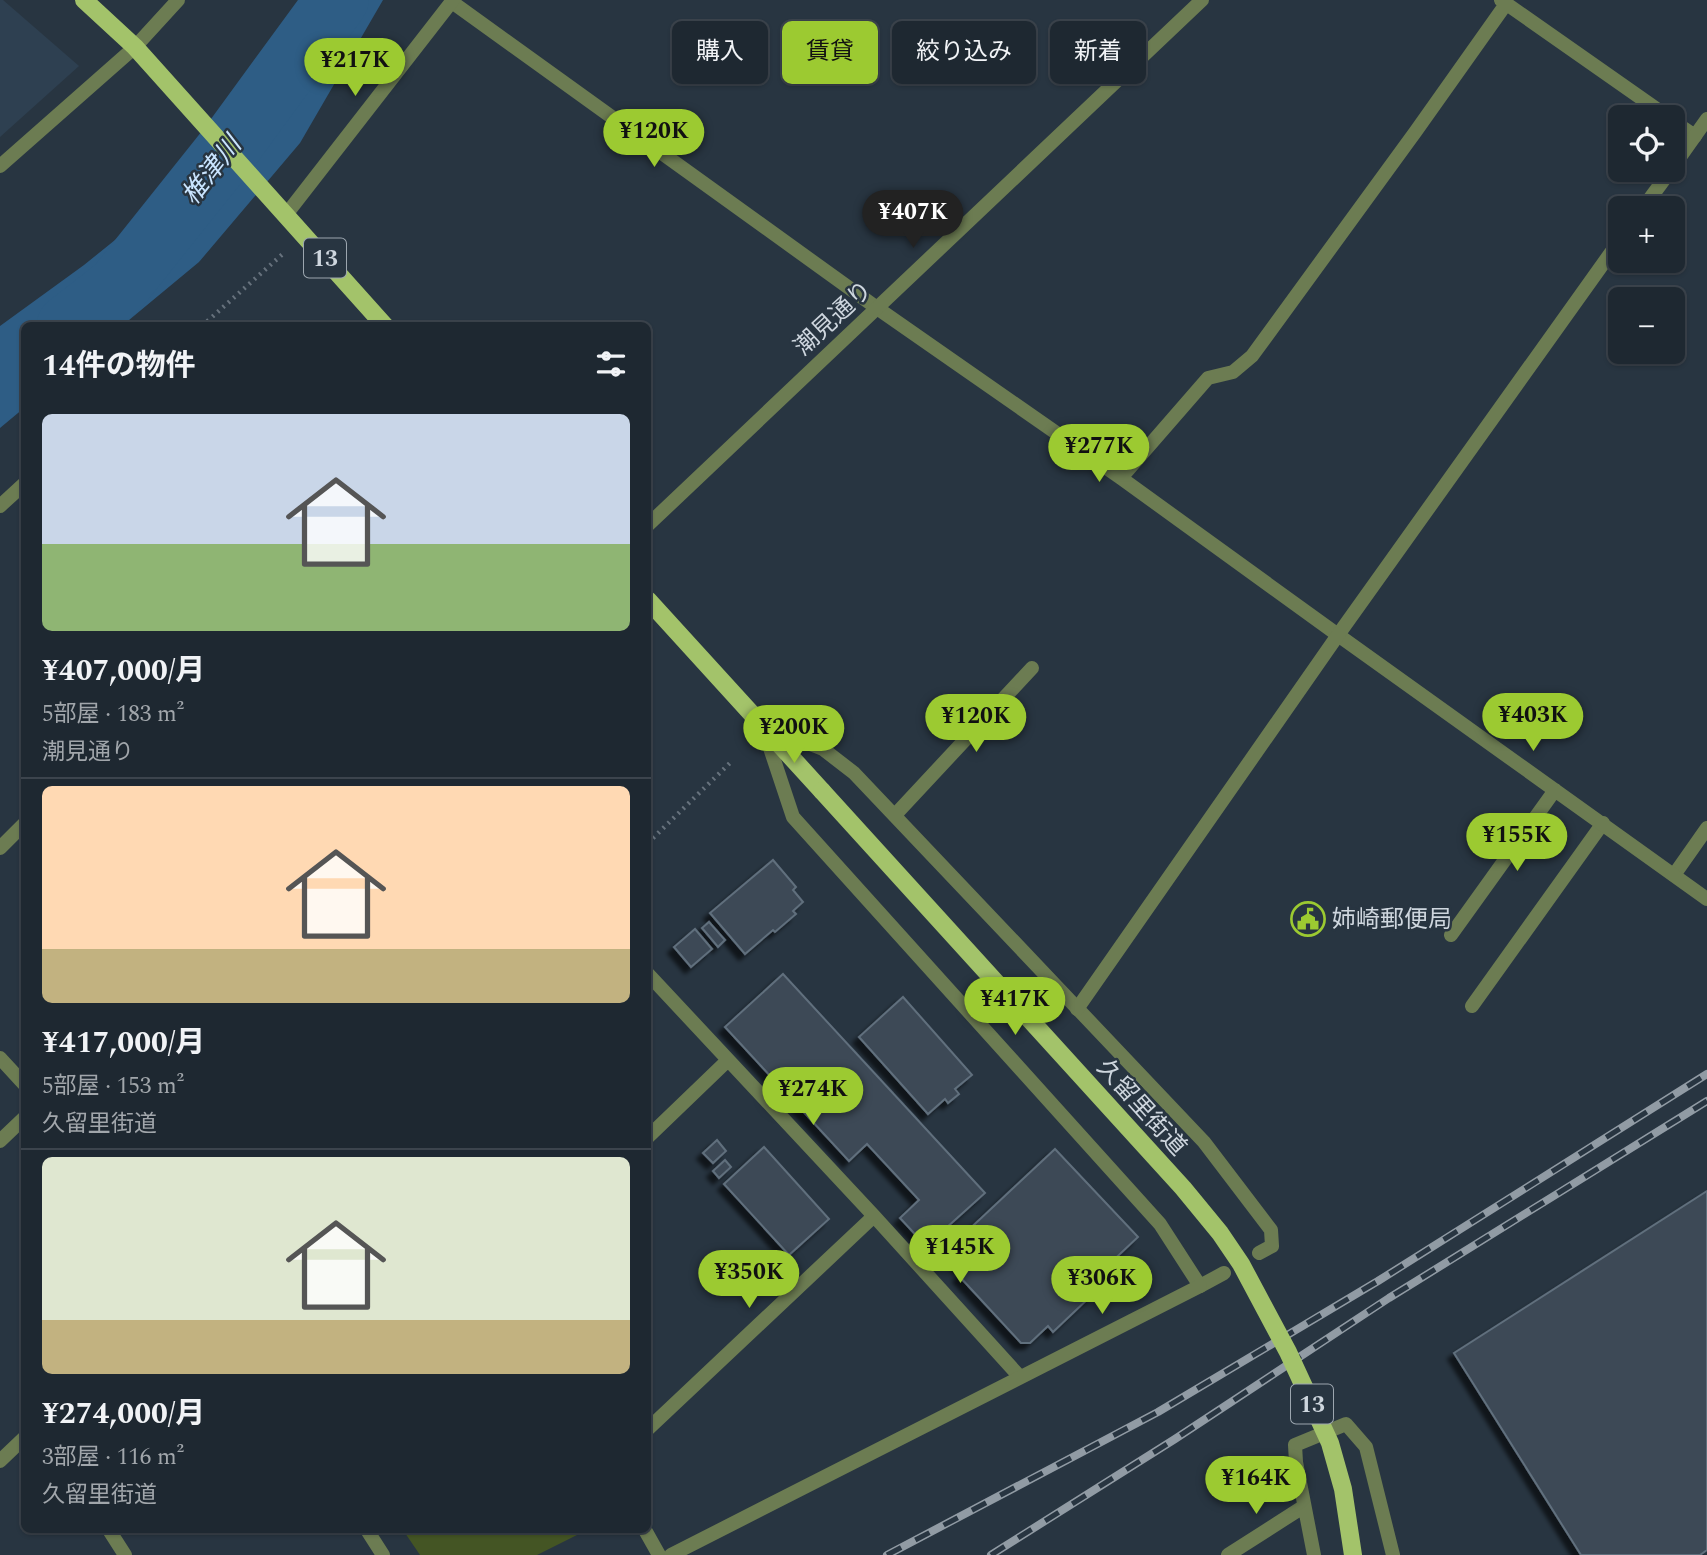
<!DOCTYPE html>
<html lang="ja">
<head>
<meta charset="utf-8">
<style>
	body { margin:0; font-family:Spectral,"Noto Sans JP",serif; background:#263039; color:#f1f3f6; height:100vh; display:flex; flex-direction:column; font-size:26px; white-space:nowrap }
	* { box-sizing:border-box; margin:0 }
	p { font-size:23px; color:#a1a6ab }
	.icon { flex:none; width:38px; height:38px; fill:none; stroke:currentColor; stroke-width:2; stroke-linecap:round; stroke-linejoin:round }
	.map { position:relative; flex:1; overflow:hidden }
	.drawer { position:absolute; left:21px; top:322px; width:630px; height:1211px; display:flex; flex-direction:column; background:#1e2831; border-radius:10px; box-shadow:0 2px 5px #0004,0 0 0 2px #3c444d }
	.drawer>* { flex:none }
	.hud { position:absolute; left:672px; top:21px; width:665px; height:63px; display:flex; gap:14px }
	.buttons { position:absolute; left:1608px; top:105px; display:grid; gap:14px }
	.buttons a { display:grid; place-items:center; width:77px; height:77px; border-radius:10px; background:#1e2831; box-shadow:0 2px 5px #0004,0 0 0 2px #3c444d; font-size:35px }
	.price { position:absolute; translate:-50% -60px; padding:0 16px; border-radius:24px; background:#9cca31; color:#111; font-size:23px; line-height:46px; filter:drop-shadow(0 2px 4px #0008) }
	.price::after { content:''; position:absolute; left:50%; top:42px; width:21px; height:16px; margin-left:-10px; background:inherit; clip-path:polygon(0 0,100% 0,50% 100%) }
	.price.active { background:#222; color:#fff }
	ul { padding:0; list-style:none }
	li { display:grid; align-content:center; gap:14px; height:371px; padding:0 21px }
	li+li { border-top:2px solid #3c444d }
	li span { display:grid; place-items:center; height:217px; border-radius:10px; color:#555 }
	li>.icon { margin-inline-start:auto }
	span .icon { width:126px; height:126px; fill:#fffc; stroke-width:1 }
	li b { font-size:30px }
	h2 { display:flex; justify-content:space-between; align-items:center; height:84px; padding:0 21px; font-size:30px }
	.pill { padding:0 24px; border-radius:10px; background:#1e2831; box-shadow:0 2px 5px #0004,0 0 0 2px #3c444d; font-size:24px; line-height:63px }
	.pill.active { background:#9cca31; color:#111 }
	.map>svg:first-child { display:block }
	.built { fill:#2e4051 }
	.green { fill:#445524 }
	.water { fill:#2e5d85 }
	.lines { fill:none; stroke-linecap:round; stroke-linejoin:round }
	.river { stroke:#2e5d85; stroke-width:63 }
	.building { fill:#3d4a57; stroke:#616f7d; stroke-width:2; filter:url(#shadow) }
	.path { stroke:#67727d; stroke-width:4.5; stroke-dasharray:2 5; stroke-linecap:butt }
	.service { stroke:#6c7c52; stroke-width:14 }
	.minor { stroke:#6c7c52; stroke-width:14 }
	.tertiary { stroke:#6c7c52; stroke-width:14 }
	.primary { stroke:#a3c36a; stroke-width:18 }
	.rail-casing { stroke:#919ba4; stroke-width:8 }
	.rail { stroke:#283541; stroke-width:5; stroke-dasharray:16; stroke-linecap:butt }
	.primary-bridge { stroke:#a3c36a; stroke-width:18 }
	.labels { text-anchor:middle; stroke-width:5; stroke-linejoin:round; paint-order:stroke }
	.shield { fill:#283541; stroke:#9ca6af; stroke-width:2 }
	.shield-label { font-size:23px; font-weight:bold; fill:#ced6de }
	.street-label { font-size:24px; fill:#ced6de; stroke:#283541 }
	.poi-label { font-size:24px; fill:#ced6de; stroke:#283541; text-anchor:start }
	.water-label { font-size:26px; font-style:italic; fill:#cae5ff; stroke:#283541 }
</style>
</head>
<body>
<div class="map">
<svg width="1707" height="1555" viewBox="0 0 1707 1555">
	<defs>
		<filter id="shadow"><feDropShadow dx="-6" dy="6" stdDeviation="2" flood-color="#0009"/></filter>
	</defs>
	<rect width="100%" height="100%" fill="#283541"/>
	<path class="built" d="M0 0H3L79 66 0 137Z"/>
	<path class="green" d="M403 1530H587L537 1555H420Z"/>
	<path class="water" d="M337 0H383L300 143 199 262 123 325 24 326V408L0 428V326L84 265 228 149Z"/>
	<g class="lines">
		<path class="river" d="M68 326 117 288 228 149 337 0"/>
	</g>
	<path class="building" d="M773 860 796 887 793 890 803 902 793 911 796 914 775 932 773 930 745 954 710 913Z
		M709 922 725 940 718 947 702 928Z
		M695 929 712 949 691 967 674 947Z
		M783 974 985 1193 926 1246 900 1218 919 1200 867 1144 849 1161 725 1027Z
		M903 997 972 1075 955 1089 959 1094 948 1103 945 1099 928 1114 859 1037Z
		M717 1140 726 1151 713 1163 703 1153Z
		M764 1147 829 1219 789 1255 724 1184Z
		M1055 1149 1138 1237 1105 1268 1112 1276 1053 1332 1048 1326 1030 1343H1021L959 1276 965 1271 946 1251Z
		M725 1160 731 1167 719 1178 713 1171Z
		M1707 1191V1550L1700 1555H1581L1454 1353Z"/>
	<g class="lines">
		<path class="path" d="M202 326 285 252
			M648 843 733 760"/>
		<path class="service" d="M1674 875 1707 828
			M1472 1006 1603 823"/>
		<path class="minor" d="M1501 0 1668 117
			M452 2 877 308 1121 478 1338 635 1707 899
			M1673 121 1695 136
			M1121 478 1208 378 1233 372 1252 356 1416 131 1506 4
			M0 506 24 484
			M765 726 823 749 854 773 1204 1142 1271 1230 1272 1246 1259 1253
			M763 727 793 817 1160 1224 1200 1286 1224 1273
			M895 815 1032 668
			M0 848 24 824
			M1451 935 1555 790
			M648 974 874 1216 1020 1377
			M0 1058 24 1084
			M648 1137 727 1061
			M648 1429 874 1216
			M0 1461 24 1438
			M109 1530 125 1555
			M645 1530 659 1555
			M1228 1555 1303 1507
			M1314 1555 1296 1462 1295 1445 1346 1424 1366 1447 1393 1555"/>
		<path class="tertiary" d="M0 166 135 47 178 0
			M1673 167 1707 119
			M1643 208 1671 170
			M285 216 453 0
			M648 525 1202 0
			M1077 1009 1338 635 1620 240
			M0 1141 24 1118
			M367 1530 383 1555
			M671 1555 1200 1286"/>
		<path class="primary" d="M84 0 135 47 385 326
			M648 600 822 791"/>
		<g class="rail-casing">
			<path id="rail" d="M887 1555 1158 1412 1378 1281 1707 1074
				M991 1555 1175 1439 1389 1298 1707 1101"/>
		</g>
		<use href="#rail" class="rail"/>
		<path class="primary-bridge" d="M822 791 1183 1188 1220 1233 1241 1264 1288 1352 1330 1443 1343 1489 1353 1555"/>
	</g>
	<defs>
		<g id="civic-ring" transform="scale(1.75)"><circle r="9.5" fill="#283541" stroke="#9cca31" stroke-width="1.5"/><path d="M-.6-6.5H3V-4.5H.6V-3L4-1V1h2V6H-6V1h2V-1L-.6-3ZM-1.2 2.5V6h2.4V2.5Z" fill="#9cca31"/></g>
	</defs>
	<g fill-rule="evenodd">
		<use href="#civic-ring" x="1308" y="919"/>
	</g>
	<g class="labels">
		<g class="shield">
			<rect x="304" y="238.5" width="42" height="39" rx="5"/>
			<rect x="1291" y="1384.5" width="42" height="39" rx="5"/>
		</g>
		<g class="shield-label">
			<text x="325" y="266">13</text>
			<text x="1312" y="1412">13</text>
		</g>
		<g class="street-label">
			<text transform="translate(833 318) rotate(-43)" y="8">潮見通り</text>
			<text transform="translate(1142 1107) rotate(48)" y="8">久留里街道</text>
		</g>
		<g class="poi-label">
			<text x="1332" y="927">姉崎郵便局</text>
		</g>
		<g class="water-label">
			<text transform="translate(211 170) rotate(-52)" y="9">椎津川</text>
		</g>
	</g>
</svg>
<div class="buttons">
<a><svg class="icon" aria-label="locate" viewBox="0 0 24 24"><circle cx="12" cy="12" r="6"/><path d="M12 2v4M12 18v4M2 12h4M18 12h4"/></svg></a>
<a>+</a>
<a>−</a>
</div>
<b class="price" style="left:355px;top:98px">¥217K</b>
<b class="price" style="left:654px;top:169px">¥120K</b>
<b class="price active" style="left:913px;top:250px">¥407K</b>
<b class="price" style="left:1099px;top:484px">¥277K</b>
<b class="price" style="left:1533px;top:753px">¥403K</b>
<b class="price" style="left:976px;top:754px">¥120K</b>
<b class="price" style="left:794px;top:765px">¥200K</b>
<b class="price" style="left:1517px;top:873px">¥155K</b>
<b class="price" style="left:1015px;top:1037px">¥417K</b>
<b class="price" style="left:813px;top:1127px">¥274K</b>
<b class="price" style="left:960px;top:1285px">¥145K</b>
<b class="price" style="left:749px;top:1310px">¥350K</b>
<b class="price" style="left:1102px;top:1316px">¥306K</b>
<b class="price" style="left:1256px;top:1516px">¥164K</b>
<div class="hud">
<a class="pill">購入</a>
<a class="pill active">賃貸</a>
<a class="pill">絞り込み</a>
<a class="pill">新着</a>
</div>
<section class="drawer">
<h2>14件の物件<svg class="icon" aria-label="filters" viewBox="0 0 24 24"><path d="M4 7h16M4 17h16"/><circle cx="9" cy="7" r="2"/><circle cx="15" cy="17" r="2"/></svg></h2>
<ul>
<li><span style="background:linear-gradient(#c9d6e8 60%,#8fb573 0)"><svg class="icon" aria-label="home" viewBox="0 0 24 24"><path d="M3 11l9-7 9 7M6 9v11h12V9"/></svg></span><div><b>¥407,000/月</b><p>5部屋 · 183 m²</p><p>潮見通り</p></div></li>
<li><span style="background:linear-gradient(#ffd9b3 75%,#c2b280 0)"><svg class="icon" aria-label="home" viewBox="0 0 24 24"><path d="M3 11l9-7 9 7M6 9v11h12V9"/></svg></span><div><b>¥417,000/月</b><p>5部屋 · 153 m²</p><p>久留里街道</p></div></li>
<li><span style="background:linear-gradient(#dfe7d0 75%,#c2b280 0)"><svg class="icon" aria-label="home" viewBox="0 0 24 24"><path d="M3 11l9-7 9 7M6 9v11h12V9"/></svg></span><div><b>¥274,000/月</b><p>3部屋 · 116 m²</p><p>久留里街道</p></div></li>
</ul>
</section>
</div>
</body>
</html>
